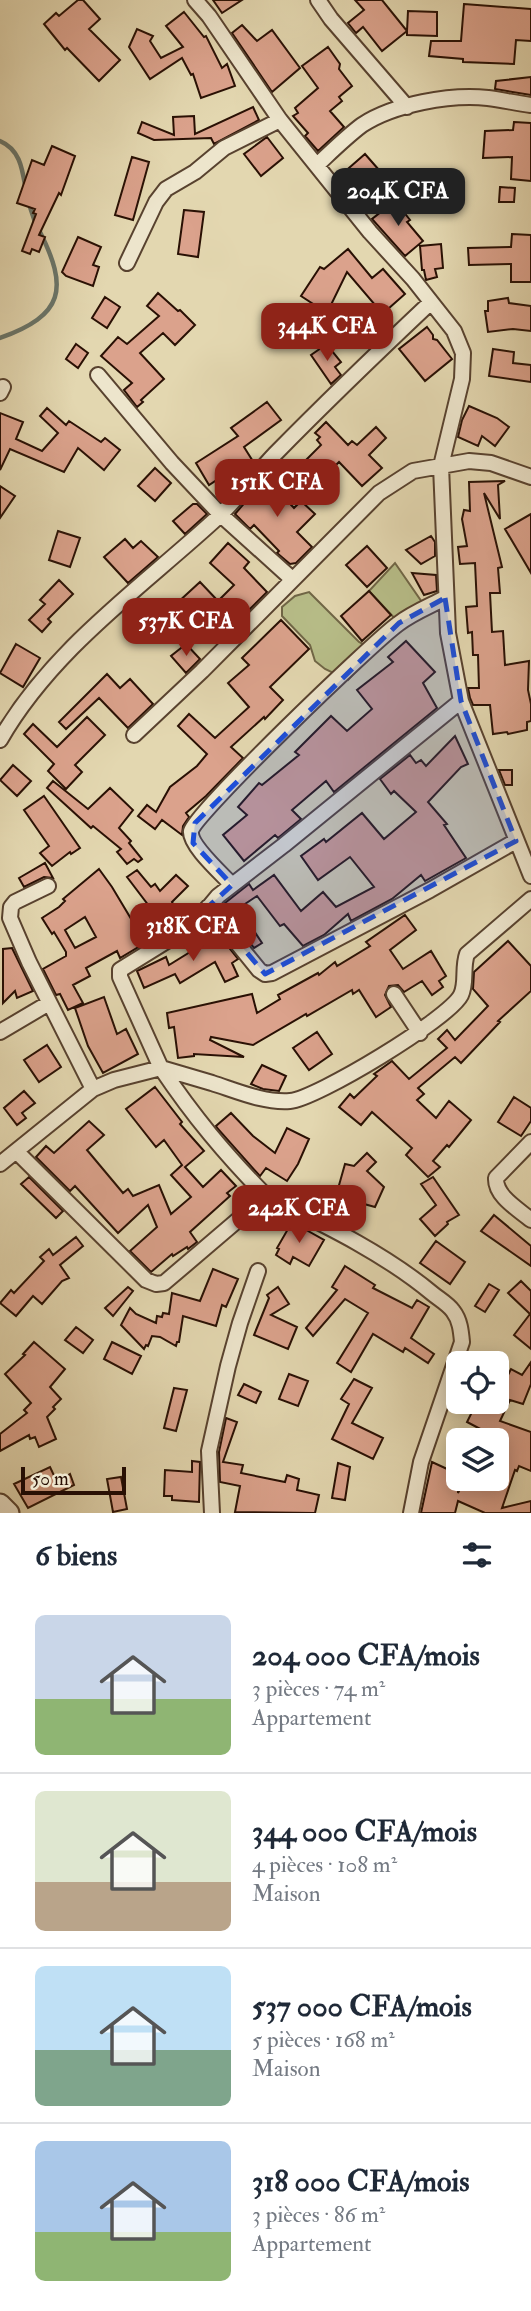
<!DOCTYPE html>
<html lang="fr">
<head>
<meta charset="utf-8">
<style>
	body { margin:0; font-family:"IM FELL Double Pica",serif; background:#f6f6f7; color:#1f2937; height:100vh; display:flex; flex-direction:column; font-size:26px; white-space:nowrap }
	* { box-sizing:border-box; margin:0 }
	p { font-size:23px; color:#747a83 }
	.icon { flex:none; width:38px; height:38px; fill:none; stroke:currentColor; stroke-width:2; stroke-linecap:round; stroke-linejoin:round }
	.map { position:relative; height:1513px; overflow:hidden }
	.sheet { display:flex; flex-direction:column; background:#fff; flex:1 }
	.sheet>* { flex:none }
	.fabs { position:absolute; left:446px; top:1351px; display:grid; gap:14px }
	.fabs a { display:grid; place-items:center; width:63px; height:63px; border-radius:10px; background:#fff; box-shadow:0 4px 18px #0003; font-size:35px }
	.scale { position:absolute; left:21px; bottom:18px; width:105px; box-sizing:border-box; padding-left:7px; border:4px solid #291004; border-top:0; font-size:19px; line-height:24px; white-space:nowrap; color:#291004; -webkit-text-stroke:5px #ede5cc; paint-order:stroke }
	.price { position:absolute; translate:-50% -60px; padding:0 16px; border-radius:14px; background:#8f2418; color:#fff; font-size:23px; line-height:46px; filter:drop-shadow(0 2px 4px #0008) }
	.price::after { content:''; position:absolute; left:50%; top:42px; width:21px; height:16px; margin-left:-10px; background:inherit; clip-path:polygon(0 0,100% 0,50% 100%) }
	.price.selected { background:#222; color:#fff }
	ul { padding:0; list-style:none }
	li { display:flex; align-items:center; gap:21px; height:175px; padding:0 35px }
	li+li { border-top:2px solid #e0e1e3 }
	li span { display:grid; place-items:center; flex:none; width:196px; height:140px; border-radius:10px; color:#555 }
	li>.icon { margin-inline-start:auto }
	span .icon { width:84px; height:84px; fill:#fffc; stroke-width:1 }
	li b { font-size:30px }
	h2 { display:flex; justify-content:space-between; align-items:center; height:84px; padding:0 35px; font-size:30px }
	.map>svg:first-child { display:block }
	.green { fill:#b7bd88; stroke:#706646; stroke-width:2 }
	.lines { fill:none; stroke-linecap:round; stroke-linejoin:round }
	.stream { stroke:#6a7569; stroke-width:4.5 }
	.building { fill:#dba28c; stroke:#291004; stroke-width:2; fill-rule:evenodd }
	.minor-casing { stroke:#58422f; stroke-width:18 }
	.tertiary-casing { stroke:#58422f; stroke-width:23 }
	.minor { stroke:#ede5cc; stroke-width:14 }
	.tertiary { stroke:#ede5cc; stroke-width:19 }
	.marked { fill:#1d4ed8; fill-opacity:0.2; stroke:#1d4ed8; stroke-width:5; stroke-dasharray:14 9; stroke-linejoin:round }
</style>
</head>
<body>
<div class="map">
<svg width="531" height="1513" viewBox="0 0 531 1513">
	<rect width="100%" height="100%" fill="#e3d7b0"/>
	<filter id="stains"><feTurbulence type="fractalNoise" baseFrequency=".00286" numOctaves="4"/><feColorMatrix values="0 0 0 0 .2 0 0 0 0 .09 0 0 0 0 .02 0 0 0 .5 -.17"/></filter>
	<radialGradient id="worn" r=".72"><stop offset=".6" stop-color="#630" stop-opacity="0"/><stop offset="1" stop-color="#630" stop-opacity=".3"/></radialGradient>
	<path class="green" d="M395 563 426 608 399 623 369 591Z
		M309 592 359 642 363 644 368 658 348 680 325 669 315 661 310 645 282 616V607L295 596Z"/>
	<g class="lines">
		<path class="stream" d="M0 141C19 149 22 167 25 185
			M29 204 35 222
			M0 338C64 315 69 289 39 230"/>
	</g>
	<path class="building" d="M78 0H83L100 19 89 29 120 60 99 81 67 48 65 50 44 24 56 13 59 16Z
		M213 0H242L222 13Z
		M355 0H382L407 31 408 11 437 12V36L407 35V31L382 51 363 27 356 33 348 23 364 10Z
		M464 4 531 9V41L516 40 514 64 463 62V59L429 56 431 41H461Z
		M184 12 204 37 206 36 222 68 227 64 235 86 201 98 193 74 191 75 182 58 150 79 129 47 137 29 153 36 150 41 161 58 183 47 166 26Z
		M242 25 257 41 272 30 300 68 272 92 232 33Z
		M328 47 340 64 339 69 352 86 339 97 342 101 330 111 344 127 318 151 305 136 308 133 293 116 298 113 295 108 318 88 302 66Z
		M531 77V95L495 89 496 81Z
		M253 107 259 120 214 144 211 138 154 140 138 133 142 122 174 135 173 117 194 116 195 134Z
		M514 122 531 123V181L511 179 512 157 483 158 485 131 513 130Z
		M267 137 283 158 261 176 244 154Z
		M52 146 75 156 61 195 59 193 39 235 45 237 39 252 32 249 30 254 22 251 36 214 33 213 35 209 17 203 32 160 44 165Z
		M365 154 379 170 356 190 342 174Z
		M132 157 149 162 133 220 115 215Z
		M500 187 515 188 514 202H499Z
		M395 201 410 220 407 222 423 241 405 256 372 219Z
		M184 210 204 212 198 257 178 254Z
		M512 234 531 235V282H511V264L469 265 468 248 511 247Z
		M78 237 101 247 93 265 99 267 93 286 66 276 62 272Z
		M441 244 443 268 435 269 437 277 426 280 424 270H422L420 246Z
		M348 249 372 278 383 269 405 294 379 317 382 321 365 332 356 319 376 306 347 272 327 313 301 296 320 267 324 269Z
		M158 293 178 311 180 310 195 325 175 345 163 333 140 353 164 379 141 400 143 402 137 407 124 390 132 383 101 356 118 337 127 344 159 316 147 306Z
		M105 297 120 307 107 328 92 318Z
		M508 298 509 303 531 306V331L513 329 488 332 485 311H488V301Z
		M427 327 433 335V339L437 340 452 359 425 381 399 349Z
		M76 344 88 353 78 368 66 359Z
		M324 346H328L341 362 335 367 341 375 331 384 311 355Z
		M493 349 514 352 513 363 531 365V382L489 376Z
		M267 402 281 420 244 447 254 463 246 472 233 480 229 472 209 485 196 463 238 436 231 428Z
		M469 406 497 418 509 427 495 446 482 436 478 446 458 437 462 420Z
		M47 408 66 425 69 421 101 442 105 438 120 450 104 470 78 448 64 472 10 449 0 470V413L23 422 16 439 42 451 58 433 40 416Z
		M326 422 348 445 352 441 357 445 376 427 386 438 369 455 382 468 362 486 339 462 316 485 298 468 321 445 317 440 320 437 315 433Z
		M155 468 171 483 155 501 138 486Z
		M272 471 287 485 280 493 294 508 301 501 315 514 297 532 312 547 296 563 290 564 277 553 279 551 254 525 250 529 235 514Z
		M505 481 498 485 500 519 484 493 502 567 498 568 500 593H490L492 632 503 631 505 665 529 661 528 690 531 704V721L527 722V730L508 734 507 732 493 734 490 705H473L470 698 468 688H479L478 655H473L472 632 468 633 466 607 477 606 475 563 460 564 458 547 467 546 462 519 464 510 470 511 469 482Z
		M0 486 15 496 0 518Z
		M193 504H197L207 514 185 534 173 521Z
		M531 514V573L505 529Z
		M58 531 80 538 70 567 49 560Z
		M431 536 435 542V556L421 564 406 550Z
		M125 539 133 548 141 541 158 557 128 583 104 557Z
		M228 543 249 562 244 568 267 592 224 635 198 608 177 628 164 615 200 582 218 601 234 585 210 563Z
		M367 546 387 568 367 587 346 565Z
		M412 573 436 575 437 591 424 595Z
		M59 580 73 594 48 619 51 622 42 632 29 620 45 604 40 600Z
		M369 591 391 615 362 641 341 616Z
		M281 620 309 649 270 687 283 700 265 719 264 717 231 747 243 758 206 796 186 813 189 817 183 826 182 835 162 820 155 829 138 816 147 805 156 812 170 787 197 766 207 754 178 726 189 714 215 738 249 707 228 683 249 665 242 658Z
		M406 641 435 672 423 683 437 708 334 792 326 781 292 810 301 819 278 838 275 835 244 861 223 835 247 815 238 807 259 783 262 785 299 755 295 752 331 716 347 731 372 709 357 690 393 662 388 657Z
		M16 644 40 658 23 687 0 673Z
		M186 644 200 659 186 673 171 656Z
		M107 674 120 688 130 679 153 704 128 728 99 698 66 729 59 722Z
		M87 717 105 735 75 765 82 772 66 789 48 771 54 764 24 734 33 724 57 747Z
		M455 736 468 764 461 767 428 802 447 824 444 825 466 858 425 881 421 875 392 899 351 921 348 914 324 935 303 946 284 924 280 926 257 896 239 908 262 943 254 948 221 908 225 903 249 884 253 890 274 875 301 911 323 892 336 907 374 887 350 857 318 880 301 856 324 839 326 842 362 813 384 839 416 812 394 791 391 794 380 779 410 755 416 763 421 760 426 766Z
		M13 765 31 781 17 796 0 780Z
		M499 770H512V785H505Z
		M53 781 88 809 110 788 133 810 119 828 131 841 129 843 142 859 138 862 134 859 127 864 117 852 121 849 93 826 91 828 47 788Z
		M44 796 80 848 71 854 70 852 52 866 40 853 49 846 24 810Z
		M45 863 53 878 44 877 24 887 19 878Z
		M99 869 112 887 133 922 152 910 127 877 137 870 151 887 155 884 160 891 176 875 188 886 172 902 173 904 158 914 165 925 138 941 140 946 120 958 117 951 86 968 90 976 73 985 83 1003 68 1010 60 994 56 995 43 969 66 956V952L54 932 52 934 42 918 59 907 65 901 63 899ZM85 917 96 937 75 948 65 930Z
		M405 915 416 930 390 950 403 969 431 951 446 976 439 981 443 987 432 995 422 981 404 992 398 985 389 986 385 995 391 1007 376 1017 359 990 353 994 352 990 307 1016 306 1014 253 1045 211 1037 210 1040 244 1057 194 1054V1056L178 1058 174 1027 169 1028 167 1013 252 994 257 1013 280 999 278 995 318 973 319 975 335 962 337 966 370 946 366 942Z
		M214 929 238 959 232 963 238 976 225 982 215 962 180 983 175 974 144 988 137 971 166 957 169 965 211 939 208 934Z
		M508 941 531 966V991L498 1021 500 1022 461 1063 455 1057 418 1088 424 1094 417 1100 436 1118 449 1101 471 1120 449 1147 447 1145 433 1161 440 1167 428 1177 406 1155 412 1148 372 1112 361 1125 339 1107 350 1094 354 1098 377 1076 374 1074 392 1061 409 1079 447 1048 438 1039 447 1030 455 1040 488 1006 473 989 474 972Z
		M12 948 33 991 17 998 15 991 3 1003V949Z
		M104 997 117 1034 126 1029 138 1054 103 1073 88 1046 75 1008Z
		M317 1032 332 1054 309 1070 293 1048Z
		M47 1045 61 1067 39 1082 24 1060Z
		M262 1065 286 1076 279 1091 263 1089 251 1084Z
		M155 1087 182 1122 180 1124 204 1151 185 1167 203 1187 221 1170 236 1186 227 1193 230 1196 190 1232 197 1242 188 1249 187 1247 173 1256 172 1254 151 1272 130 1251 157 1227 148 1205 118 1233 75 1186 70 1191 36 1157 46 1146 54 1153 89 1121 104 1135 87 1150 123 1193 128 1189 133 1196 159 1185 171 1214 191 1197 171 1175 182 1165 164 1140 156 1147 126 1109Z
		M24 1091 35 1103 22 1113 26 1118 17 1125 4 1108Z
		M514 1097 531 1108V1121L521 1136 498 1122Z
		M231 1113 253 1136 275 1153 287 1128 309 1139 298 1164 287 1181 266 1168 260 1176 259 1175 218 1129 216 1126Z
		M367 1153 376 1162 367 1171 384 1187 375 1207 364 1204 362 1209 355 1207 351 1224 330 1217 345 1164 354 1166Z
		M29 1177 63 1211 56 1218 21 1184Z
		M433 1177 459 1215 447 1222 448 1224 435 1236 420 1219 436 1205 421 1184Z
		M494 1215 531 1246V1266L481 1231Z
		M292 1222 324 1240 309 1266 293 1257 290 1264 276 1255 279 1249 277 1248Z
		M76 1237 83 1246 60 1265 69 1278 62 1281 42 1304 33 1296 16 1316 0 1303 11 1290 14 1293 44 1261 40 1257 49 1249 53 1255Z
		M436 1241 465 1262 450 1284 420 1263Z
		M345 1266 375 1285 373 1288 412 1308 417 1300 429 1307 411 1338 434 1354 428 1363 405 1348 403 1352 373 1334 351 1372 337 1363 368 1313 345 1299 313 1336 306 1328 337 1290 332 1287Z
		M213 1269 238 1279 226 1307 222 1305 216 1326 183 1316 179 1342H177L176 1346 160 1337 152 1336 148 1346 146 1345 144 1349 121 1325 130 1308 136 1314 156 1323 157 1316 162 1317 163 1313 169 1314 172 1293 200 1301Z
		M521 1281 531 1291V1349L514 1335 530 1314 508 1293Z
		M489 1284 499 1290 485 1312 475 1306Z
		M128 1287 133 1291 113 1316 105 1308Z
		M278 1287 289 1304 271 1315 297 1327 288 1349 254 1335 269 1298 267 1295Z
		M76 1327 93 1340 83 1353 65 1340Z
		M34 1342 65 1369 50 1387 61 1399 53 1407 55 1409 47 1417 56 1439 39 1447 35 1437 30 1439 29 1435 0 1451V1434L27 1413 24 1410 31 1403 5 1374 25 1355 23 1354Z
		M112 1342 141 1356 132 1374 104 1359Z
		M531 1362V1384L523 1404 510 1400 500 1421 531 1432V1471L519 1466 517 1471 515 1470 502 1508 531 1501V1513H485L458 1501 455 1513H421L432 1462 458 1474V1493L465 1479 478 1483 480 1479H497V1440H484L488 1433 467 1422 477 1402H497V1388L505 1374 508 1375 511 1369 522 1375Z
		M289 1374 308 1381 298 1406 279 1399Z
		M354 1379 372 1388 352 1423 383 1438 373 1459 332 1439 349 1404 341 1399Z
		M244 1384 261 1392 256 1403 238 1395Z
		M174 1388 187 1390 176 1431 164 1428Z
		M226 1418 237 1422 223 1462 243 1465 241 1473 285 1482 287 1475 299 1479 297 1490 319 1495 315 1513 235 1512 240 1486 220 1482 219 1452Z
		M192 1461 200 1462 199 1502 172 1500V1496H164L165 1470 192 1472Z
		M338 1463 350 1467 345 1500 332 1498Z
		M50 1467 57 1482 70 1474 74 1485 28 1508 14 1484Z
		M121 1477 127 1509 113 1512 107 1479Z"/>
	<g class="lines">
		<g class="minor-casing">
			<path id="minor" d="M195 0 209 16 280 120 370 232 413 279 454 331 463 353 462 379 441 466 448 633 461 701 531 876
				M318 0 331 19 407 107
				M317 165C332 151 346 137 362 125 394 104 450 94 488 98 502 100 517 103 531 105
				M127 263 156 202 166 189 195 172 224 148 280 120
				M98 375 172 463 220 514 292 579
				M0 393 3 387
				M134 735 202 671 379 493 413 471 469 461 491 463 531 477
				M0 740C52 649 142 587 218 517 238 498 256 474 275 454 326 402 378 352 431 302
				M232 885C222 874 189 845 191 831 195 813 373 642 398 624 412 613 430 606 445 598
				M48 886 15 902 11 907 10 918 29 962 93 1089
				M208 907 259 970 265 974 272 973 430 890 516 841
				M394 994 420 1033
				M0 1032 49 1003
				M531 1142 496 1178C495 1196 518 1209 531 1220
				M17 1152 146 1280 156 1284 164 1283 266 1196C323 1224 384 1253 433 1294 439 1299 448 1304 453 1311 460 1320 461 1331 462 1342L421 1462 411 1513
				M0 1164 93 1089 114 1080 161 1068 120 977V970L178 934 203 914 218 896 284 845 461 701
				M266 1196C225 1154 194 1117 161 1068 178 1073 195 1078 212 1083 237 1091 264 1103 290 1101 316 1099 449 1019 461 995 467 983 462 968 467 954L531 899
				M212 1513 209 1451 228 1366 240 1323 258 1271"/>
		</g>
		<g class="tertiary-casing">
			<path id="tertiary" d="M0 1504 9 1513"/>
		</g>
		<use href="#minor" class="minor"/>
		<use href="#tertiary" class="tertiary"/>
	</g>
	<path class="marked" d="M445 598 461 701 516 841 265 974 208 907 232 885 193 843 195 823 399 623Z"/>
	<rect width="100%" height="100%" filter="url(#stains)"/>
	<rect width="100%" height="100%" fill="url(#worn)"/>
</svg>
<div class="fabs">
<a><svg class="icon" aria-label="locate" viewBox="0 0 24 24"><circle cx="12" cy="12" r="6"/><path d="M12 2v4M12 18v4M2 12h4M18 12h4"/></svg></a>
<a><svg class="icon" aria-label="layers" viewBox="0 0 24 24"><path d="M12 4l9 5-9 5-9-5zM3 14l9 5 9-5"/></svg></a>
</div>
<div class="scale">50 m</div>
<b class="price selected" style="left:398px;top:228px">204K CFA</b>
<b class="price" style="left:327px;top:363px">344K CFA</b>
<b class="price" style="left:277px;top:519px">151K CFA</b>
<b class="price" style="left:186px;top:658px">537K CFA</b>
<b class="price" style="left:193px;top:963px">318K CFA</b>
<b class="price" style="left:299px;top:1245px">242K CFA</b>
</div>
<section class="sheet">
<h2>6 biens<svg class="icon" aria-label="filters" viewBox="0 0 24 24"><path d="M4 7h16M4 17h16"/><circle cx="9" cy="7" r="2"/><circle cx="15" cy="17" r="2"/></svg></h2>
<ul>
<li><span style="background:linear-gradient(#c9d6e8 60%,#8fb573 0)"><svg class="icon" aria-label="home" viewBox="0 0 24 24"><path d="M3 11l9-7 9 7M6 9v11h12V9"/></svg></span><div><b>204 000 CFA/mois</b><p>3 pièces · 74 m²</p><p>Appartement</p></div></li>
<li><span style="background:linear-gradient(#dfe7d0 65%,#b9a48a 0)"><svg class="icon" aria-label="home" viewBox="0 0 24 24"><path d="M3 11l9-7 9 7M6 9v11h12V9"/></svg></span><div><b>344 000 CFA/mois</b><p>4 pièces · 108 m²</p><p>Maison</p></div></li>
<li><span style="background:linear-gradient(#bfe0f5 60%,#7fa58c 0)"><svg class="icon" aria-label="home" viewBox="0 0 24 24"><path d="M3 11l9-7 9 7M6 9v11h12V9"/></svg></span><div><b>537 000 CFA/mois</b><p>5 pièces · 168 m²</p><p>Maison</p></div></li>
<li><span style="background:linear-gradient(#a9c7e8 65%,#8fb573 0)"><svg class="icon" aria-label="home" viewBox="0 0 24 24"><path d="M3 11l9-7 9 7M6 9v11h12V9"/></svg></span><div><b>318 000 CFA/mois</b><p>3 pièces · 86 m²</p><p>Appartement</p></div></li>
</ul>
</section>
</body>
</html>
